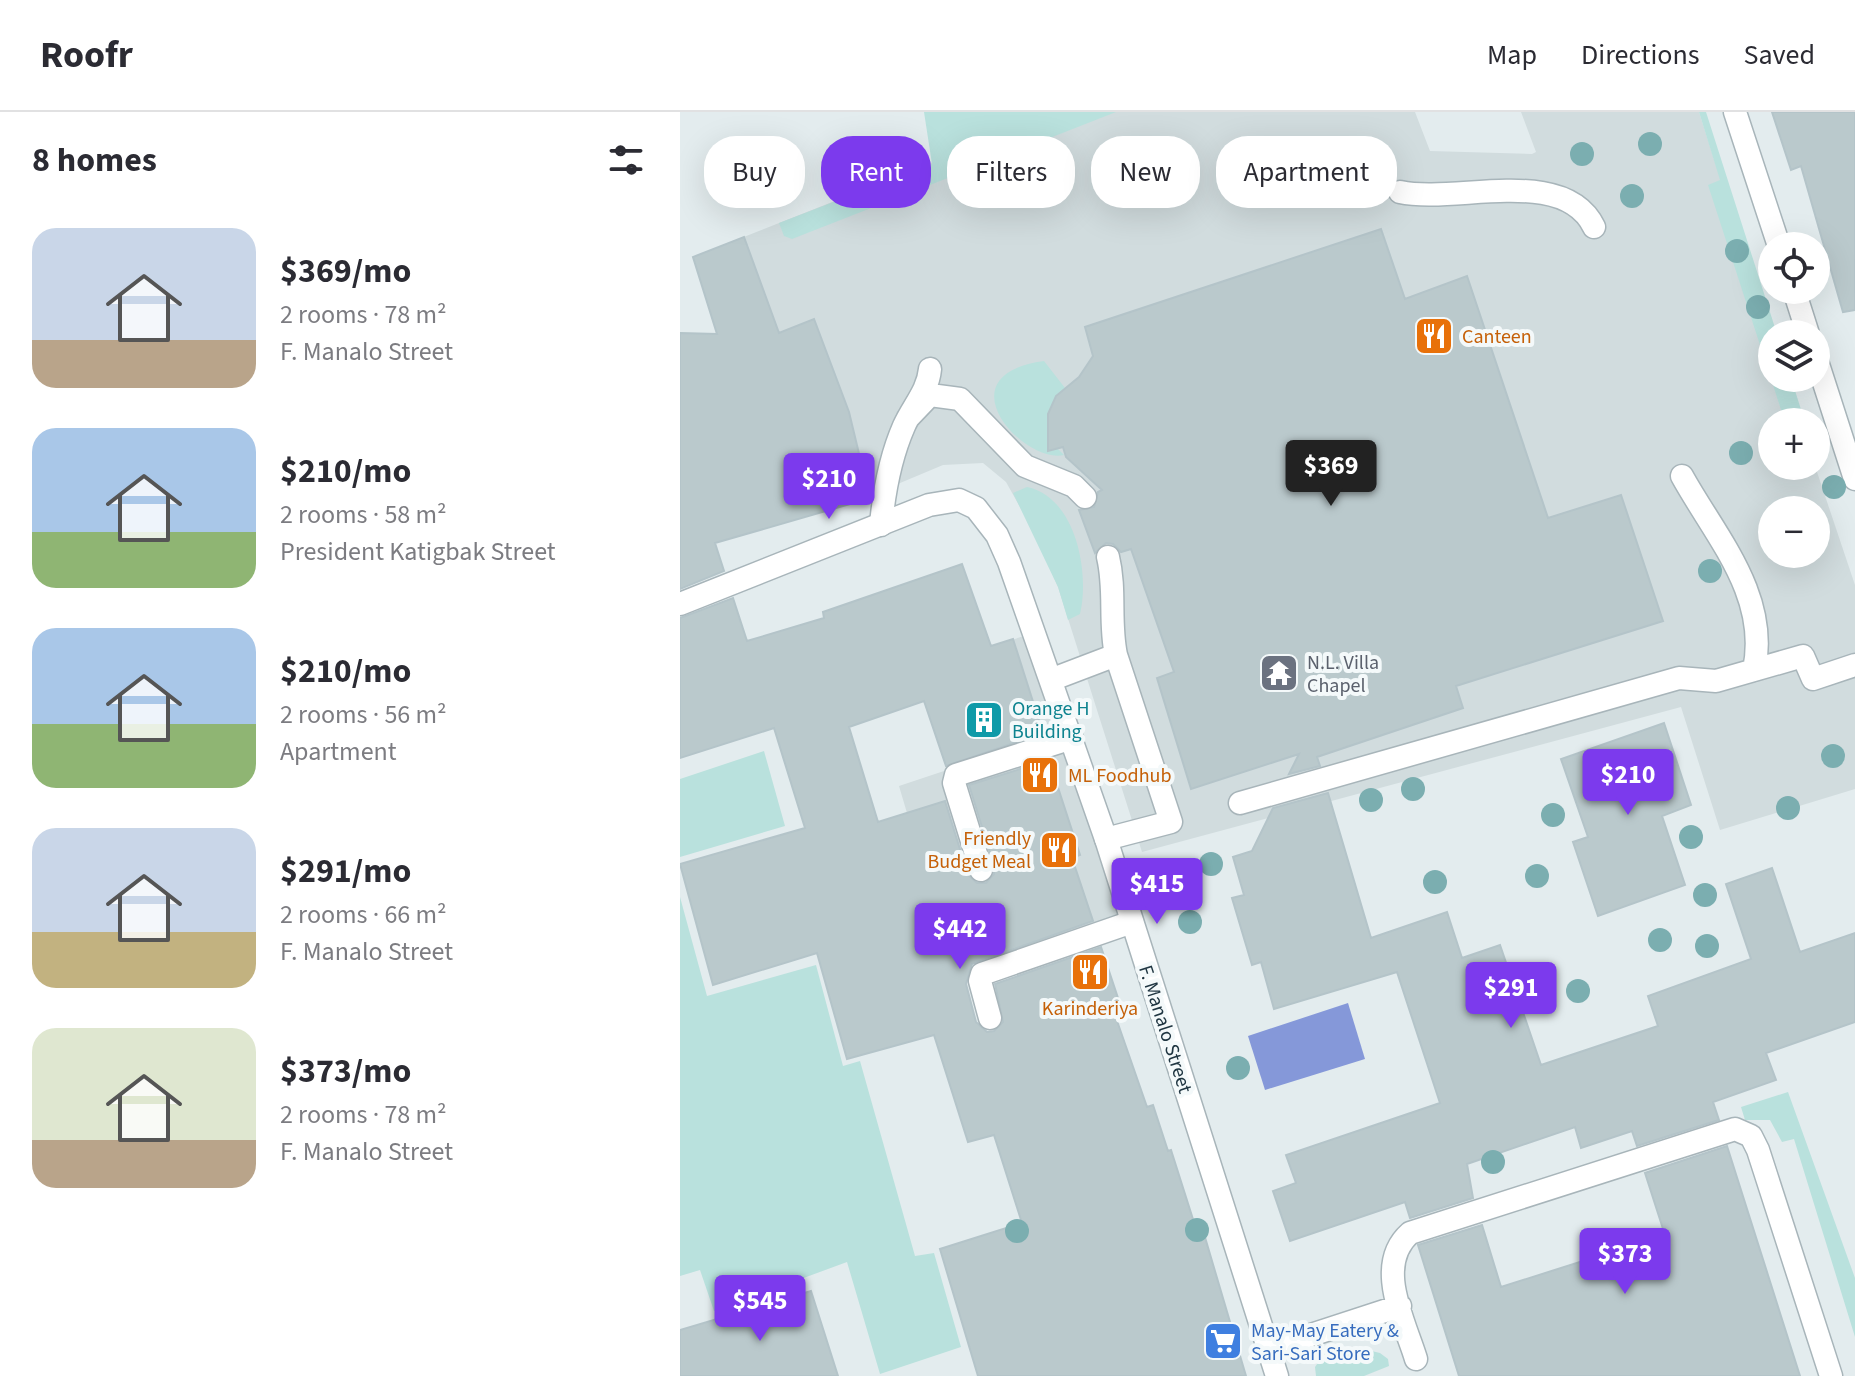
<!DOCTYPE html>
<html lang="en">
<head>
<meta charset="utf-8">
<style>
	body { margin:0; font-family:"Source Sans 3",sans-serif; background:#f2f2f3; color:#2b2b33; height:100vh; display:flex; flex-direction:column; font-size:30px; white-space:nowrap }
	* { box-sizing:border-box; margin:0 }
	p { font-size:26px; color:#7c7c81 }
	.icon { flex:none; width:44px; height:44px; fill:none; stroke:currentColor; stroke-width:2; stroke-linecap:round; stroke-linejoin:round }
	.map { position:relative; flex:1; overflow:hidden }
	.panel { display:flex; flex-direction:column; background:#fff; width:680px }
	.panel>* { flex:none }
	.banner { position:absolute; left:24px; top:24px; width:760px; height:72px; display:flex; gap:16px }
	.buttons { position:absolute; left:1078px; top:120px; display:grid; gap:16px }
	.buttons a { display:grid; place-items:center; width:72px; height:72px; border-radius:50%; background:#fff; box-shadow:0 8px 32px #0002; font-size:40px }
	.price { position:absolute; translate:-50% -68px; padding:0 18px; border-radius:8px; background:#7c3aed; color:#fff; font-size:26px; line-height:52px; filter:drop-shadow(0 2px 4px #0008) }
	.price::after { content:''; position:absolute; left:50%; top:48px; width:24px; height:18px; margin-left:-12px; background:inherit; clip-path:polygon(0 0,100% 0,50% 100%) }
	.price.active { background:#222; color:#fff }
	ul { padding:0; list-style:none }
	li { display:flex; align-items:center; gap:24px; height:200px; padding:0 32px }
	li span { display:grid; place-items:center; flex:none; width:224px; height:160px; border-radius:24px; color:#555 }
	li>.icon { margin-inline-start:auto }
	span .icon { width:96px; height:96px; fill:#fffc; stroke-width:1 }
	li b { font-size:34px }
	h2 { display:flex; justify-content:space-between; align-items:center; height:96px; padding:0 32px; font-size:34px }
	.pill { padding:0 28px; border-radius:32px; background:#fff; box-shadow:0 8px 32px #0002; font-size:28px; line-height:72px }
	.pill.active { background:#7c3aed; color:#fff }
	header { display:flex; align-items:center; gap:48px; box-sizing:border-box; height:112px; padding:0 40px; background:#fff; border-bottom:2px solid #e1e1e2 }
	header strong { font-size:38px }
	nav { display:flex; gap:44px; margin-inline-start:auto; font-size:28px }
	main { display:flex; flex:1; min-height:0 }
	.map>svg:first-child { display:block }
	.built { fill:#d1dcde; fill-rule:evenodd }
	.green { fill:#b9e1dd }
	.water { fill:#8598d9 }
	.building { fill:#bac9cc; stroke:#b4c4c9; stroke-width:2 }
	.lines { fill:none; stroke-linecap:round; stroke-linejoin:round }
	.service-casing { stroke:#a8b5ba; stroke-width:25 }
	.minor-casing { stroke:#a8b5ba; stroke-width:25 }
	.tertiary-casing { stroke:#a8b5ba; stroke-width:25 }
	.service { stroke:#fff; stroke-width:22 }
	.minor { stroke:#fff; stroke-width:22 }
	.tertiary { stroke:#fff; stroke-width:22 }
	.tree { fill:#7baeb0 }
	.labels { text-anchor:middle; stroke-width:8; stroke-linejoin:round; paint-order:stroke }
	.food-label { font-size:20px; fill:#c56008; stroke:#f4f9fa; text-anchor:start }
	.worship-label { font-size:20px; fill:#5b616d; stroke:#f4f9fa; text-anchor:start }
	.culture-label { font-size:20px; fill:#0d838f; stroke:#f4f9fa; text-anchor:start }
	.street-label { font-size:20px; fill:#203642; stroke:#f4f9fa }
	.shop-label { font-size:20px; fill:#366cbe; stroke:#f4f9fa; text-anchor:start }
</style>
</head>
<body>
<header>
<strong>Roofr</strong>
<nav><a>Map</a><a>Directions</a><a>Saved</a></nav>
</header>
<main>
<section class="panel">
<h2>8 homes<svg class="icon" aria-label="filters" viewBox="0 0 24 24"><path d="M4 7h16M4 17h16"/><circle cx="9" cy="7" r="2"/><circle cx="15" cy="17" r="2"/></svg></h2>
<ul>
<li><span style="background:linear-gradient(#c9d6e8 70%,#b9a48a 0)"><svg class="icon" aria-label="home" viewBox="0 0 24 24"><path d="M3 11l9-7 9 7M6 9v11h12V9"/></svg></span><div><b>$369/mo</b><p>2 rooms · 78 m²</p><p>F. Manalo Street</p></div></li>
<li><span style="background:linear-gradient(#a9c7e8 65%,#8fb573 0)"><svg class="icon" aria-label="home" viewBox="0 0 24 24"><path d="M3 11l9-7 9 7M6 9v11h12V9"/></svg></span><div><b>$210/mo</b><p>2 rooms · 58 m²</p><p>President Katigbak Street</p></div></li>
<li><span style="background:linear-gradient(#a9c7e8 60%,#8fb573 0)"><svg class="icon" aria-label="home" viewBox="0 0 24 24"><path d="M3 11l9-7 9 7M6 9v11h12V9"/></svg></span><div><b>$210/mo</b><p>2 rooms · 56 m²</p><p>Apartment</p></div></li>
<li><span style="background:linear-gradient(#c9d6e8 65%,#c2b280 0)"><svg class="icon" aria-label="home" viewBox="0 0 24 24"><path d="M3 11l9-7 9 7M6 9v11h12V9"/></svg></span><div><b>$291/mo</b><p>2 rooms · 66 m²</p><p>F. Manalo Street</p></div></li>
<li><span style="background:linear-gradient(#dfe7d0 70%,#b9a48a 0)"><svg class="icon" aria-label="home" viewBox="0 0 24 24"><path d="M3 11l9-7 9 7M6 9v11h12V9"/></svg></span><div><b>$373/mo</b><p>2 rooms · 78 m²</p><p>F. Manalo Street</p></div></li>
</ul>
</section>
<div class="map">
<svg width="1175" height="1264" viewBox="0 0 1175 1264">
	<rect width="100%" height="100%" fill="#e3ecee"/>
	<path class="built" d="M380 0H735L750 39 852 42 856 40 841 0H1019L1041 69 1092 266 1120 310H1092V354H1135L1175 473V677L1040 718 1001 595 462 740 378 475 354 420 326 370 303 351 263 353 170 392 163 360 137 367 43 242 13 145ZM1092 398H1136V442H1092Z
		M353 521 449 804 304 852 281 783 227 701 219 674 267 658 235 560Z"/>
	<path class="green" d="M244 0H436L112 127 104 124 99 111 252 52Z
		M1019 0H1026L1097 222H1092V266H1111L1125 310H1105L1028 73 1040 68Z
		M364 249 385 276 376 284 373 332 384 343C345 353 260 263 364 249Z
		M347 375C396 385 410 461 400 502L388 508 378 475 333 381Z
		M84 639 105 714 0 745V667Z
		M0 785 27 884 136 853 163 954 180 949 235 1144 254 1141 281 1235 200 1262 167 1150 34 1199 20 1158 0 1164Z
		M1108 980 1175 1166V1225L1114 1027 1102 1030 1090 1008H1065L1061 995Z
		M679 1236 700 1241 708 1247 709 1254 684 1264H636L635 1255 646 1239Z"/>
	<path class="water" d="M668 891 685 947 585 978 568 924Z"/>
	<path class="building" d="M1092 0H1175V198L1163 200 1121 54 1111 58Z
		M701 117 725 187 787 164 868 406 941 383 983 509 776 574 783 596 637 645 640 654 609 662 619 642 511 677 477 566 494 560 451 437 441 440 433 432 426 431 415 441 399 398 414 395 418 380 422 378 386 345 383 335 368 339V302L376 284 399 265 413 244 405 215Z
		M64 125 99 221 134 207 169 300 182 354 163 360 170 392 35 431 44 459 0 477V221L37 222 13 145Z
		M282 452 311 534 333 527 363 621 266 654 244 589 169 615 198 710 265 689 288 763 297 771H306L314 762V754L289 673 369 648 400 743 392 746 413 809 292 852 286 872 296 910 307 920 314 919 323 910 315 872 421 835 444 904 436 906 467 995 473 993 488 1039 491 1038 518 1123 524 1122 566 1264H298L260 1137 342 1111 314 1023 288 1030 254 923 167 947 137 841 33 873 0 752 125 716 94 616 0 646V506L53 486 67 529 144 506 143 500Z
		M984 611 1011 693 982 704 1005 773 918 804 893 730 908 725 881 647Z
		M648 681 691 826 767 800 782 846 820 833 861 953 978 914 968 884 1071 847 1046 772 1092 756 1120 840 1175 821V910L1086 941 1096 968 1033 990 1039 1008 957 1034 952 1019 901 1036 895 1015 787 1052 793 1086 730 1106 725 1090 610 1129 593 1079 616 1071 606 1043 760 991 717 860 594 897 581 850 572 853 552 786 564 783 553 745 572 739 593 696Z
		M1047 1034 1120 1264H779L738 1133 802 1113 821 1175 985 1123 965 1061Z
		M131 1179 158 1264H0V1218Z"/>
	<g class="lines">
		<g class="service-casing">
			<path id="service" d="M720 80C776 92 884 53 914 115
				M228 306 250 283 280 287 345 354 394 374 405 385
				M1002 364C1035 424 1090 483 1074 558
				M201 413C204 379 210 346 224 314 233 294 248 279 250 257
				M373 567 436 543
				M560 691 999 566 1036 569 1123 544 1133 567 1175 553
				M426 727 491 710 436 543C429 510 436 478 428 445
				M301 758 274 671 276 663 392 626
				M310 906 300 869 302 862 452 810
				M588 1237 720 1194
				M736 1247C724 1208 694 1153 730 1121L1055 1017 1071 1024 1078 1038 1151 1264"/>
		</g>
		<g class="minor-casing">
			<path id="minor" d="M1055 0 1099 134
				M1114 178 1128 222
				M1136 246 1175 367"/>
		</g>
		<g class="tertiary-casing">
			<path id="tertiary" d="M0 492 249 393 279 388 296 396 317 423 329 450 426 727 597 1264"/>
		</g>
		<use href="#service" class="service"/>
		<use href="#minor" class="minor"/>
		<use href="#tertiary" class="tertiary"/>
	</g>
	<g class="tree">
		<circle cx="970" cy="32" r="12"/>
		<circle cx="902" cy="42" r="12"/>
		<circle cx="952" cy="84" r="12"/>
		<circle cx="1057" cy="139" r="12"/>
		<circle cx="1078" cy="195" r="12"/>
		<circle cx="1061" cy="341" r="12"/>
		<circle cx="1154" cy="375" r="12"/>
		<circle cx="1030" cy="459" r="12"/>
		<circle cx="1153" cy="644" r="12"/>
		<circle cx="733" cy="677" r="12"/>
		<circle cx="691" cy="688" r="12"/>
		<circle cx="1108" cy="696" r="12"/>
		<circle cx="873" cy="703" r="12"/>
		<circle cx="1011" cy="725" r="12"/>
		<circle cx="531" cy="752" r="12"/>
		<circle cx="857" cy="764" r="12"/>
		<circle cx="755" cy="770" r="12"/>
		<circle cx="1025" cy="783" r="12"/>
		<circle cx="510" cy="810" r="12"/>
		<circle cx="980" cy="828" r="12"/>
		<circle cx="1027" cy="834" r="12"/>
		<circle cx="898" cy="879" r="12"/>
		<circle cx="558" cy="956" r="12"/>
		<circle cx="813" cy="1050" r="12"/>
		<circle cx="517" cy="1118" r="12"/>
		<circle cx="337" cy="1119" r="12"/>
	</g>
	<defs>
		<g id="restaurant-square" transform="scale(2)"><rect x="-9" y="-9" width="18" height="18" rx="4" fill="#e8710a" stroke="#f4f9fa"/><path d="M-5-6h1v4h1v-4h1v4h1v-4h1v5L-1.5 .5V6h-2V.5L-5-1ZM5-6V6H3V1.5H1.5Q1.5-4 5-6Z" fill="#fff"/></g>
		<g id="temple-square" transform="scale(2)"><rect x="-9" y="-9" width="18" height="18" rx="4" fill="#6b7280" stroke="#f4f9fa"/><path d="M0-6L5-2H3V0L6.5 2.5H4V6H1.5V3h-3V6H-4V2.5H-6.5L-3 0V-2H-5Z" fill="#fff"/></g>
		<g id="building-square" transform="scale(2)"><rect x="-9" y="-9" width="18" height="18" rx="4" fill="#0f9aa8" stroke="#f4f9fa"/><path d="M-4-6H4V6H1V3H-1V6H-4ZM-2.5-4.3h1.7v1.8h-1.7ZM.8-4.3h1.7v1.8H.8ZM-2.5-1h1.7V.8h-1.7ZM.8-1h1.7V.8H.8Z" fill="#fff"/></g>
		<g id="supermarket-square" transform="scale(2)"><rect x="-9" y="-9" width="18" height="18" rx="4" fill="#3f7fe0" stroke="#f4f9fa"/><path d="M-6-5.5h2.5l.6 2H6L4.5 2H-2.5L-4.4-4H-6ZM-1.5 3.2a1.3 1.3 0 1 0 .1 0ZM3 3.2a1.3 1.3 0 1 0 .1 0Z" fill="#fff"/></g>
	</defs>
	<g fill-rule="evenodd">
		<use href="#restaurant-square" x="754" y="224"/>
		<use href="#temple-square" x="599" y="561"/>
		<use href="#building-square" x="304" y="608"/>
		<use href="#restaurant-square" x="360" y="663"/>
		<use href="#restaurant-square" x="379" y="738"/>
		<use href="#restaurant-square" x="410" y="860"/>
		<use href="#supermarket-square" x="543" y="1229"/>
	</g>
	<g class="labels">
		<g class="food-label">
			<text x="782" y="231">Canteen</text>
			<text x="388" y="670">ML Foodhub</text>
			<text x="351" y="733" text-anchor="end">Friendly<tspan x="351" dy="23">Budget Meal</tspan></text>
			<text x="410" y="903" text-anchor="middle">Karinderiya</text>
		</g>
		<g class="worship-label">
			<text x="627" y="557">N.L. Villa<tspan x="627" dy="23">Chapel</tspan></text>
		</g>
		<g class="culture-label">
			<text x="332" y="603">Orange H<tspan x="332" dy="23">Building</tspan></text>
		</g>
		<g class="street-label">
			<text transform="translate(486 917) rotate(72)" y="7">F. Manalo Street</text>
		</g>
		<g class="shop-label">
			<text x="571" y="1225">May-May Eatery &amp;<tspan x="571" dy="23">Sari-Sari Store</tspan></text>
		</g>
	</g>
</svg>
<div class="buttons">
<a><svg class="icon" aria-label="locate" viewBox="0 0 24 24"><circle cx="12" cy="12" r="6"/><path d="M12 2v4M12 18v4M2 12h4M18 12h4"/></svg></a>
<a><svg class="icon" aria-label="layers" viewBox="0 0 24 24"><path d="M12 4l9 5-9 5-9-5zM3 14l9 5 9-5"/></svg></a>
<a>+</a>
<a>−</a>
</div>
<b class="price active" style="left:651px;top:396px">$369</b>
<b class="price" style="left:149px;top:409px">$210</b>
<b class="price" style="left:948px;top:705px">$210</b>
<b class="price" style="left:477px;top:814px">$415</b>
<b class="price" style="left:280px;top:859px">$442</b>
<b class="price" style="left:831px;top:918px">$291</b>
<b class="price" style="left:945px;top:1184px">$373</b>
<b class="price" style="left:80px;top:1231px">$545</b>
<div class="banner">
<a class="pill">Buy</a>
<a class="pill active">Rent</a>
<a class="pill">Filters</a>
<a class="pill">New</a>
<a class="pill">Apartment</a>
</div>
</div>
</main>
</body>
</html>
